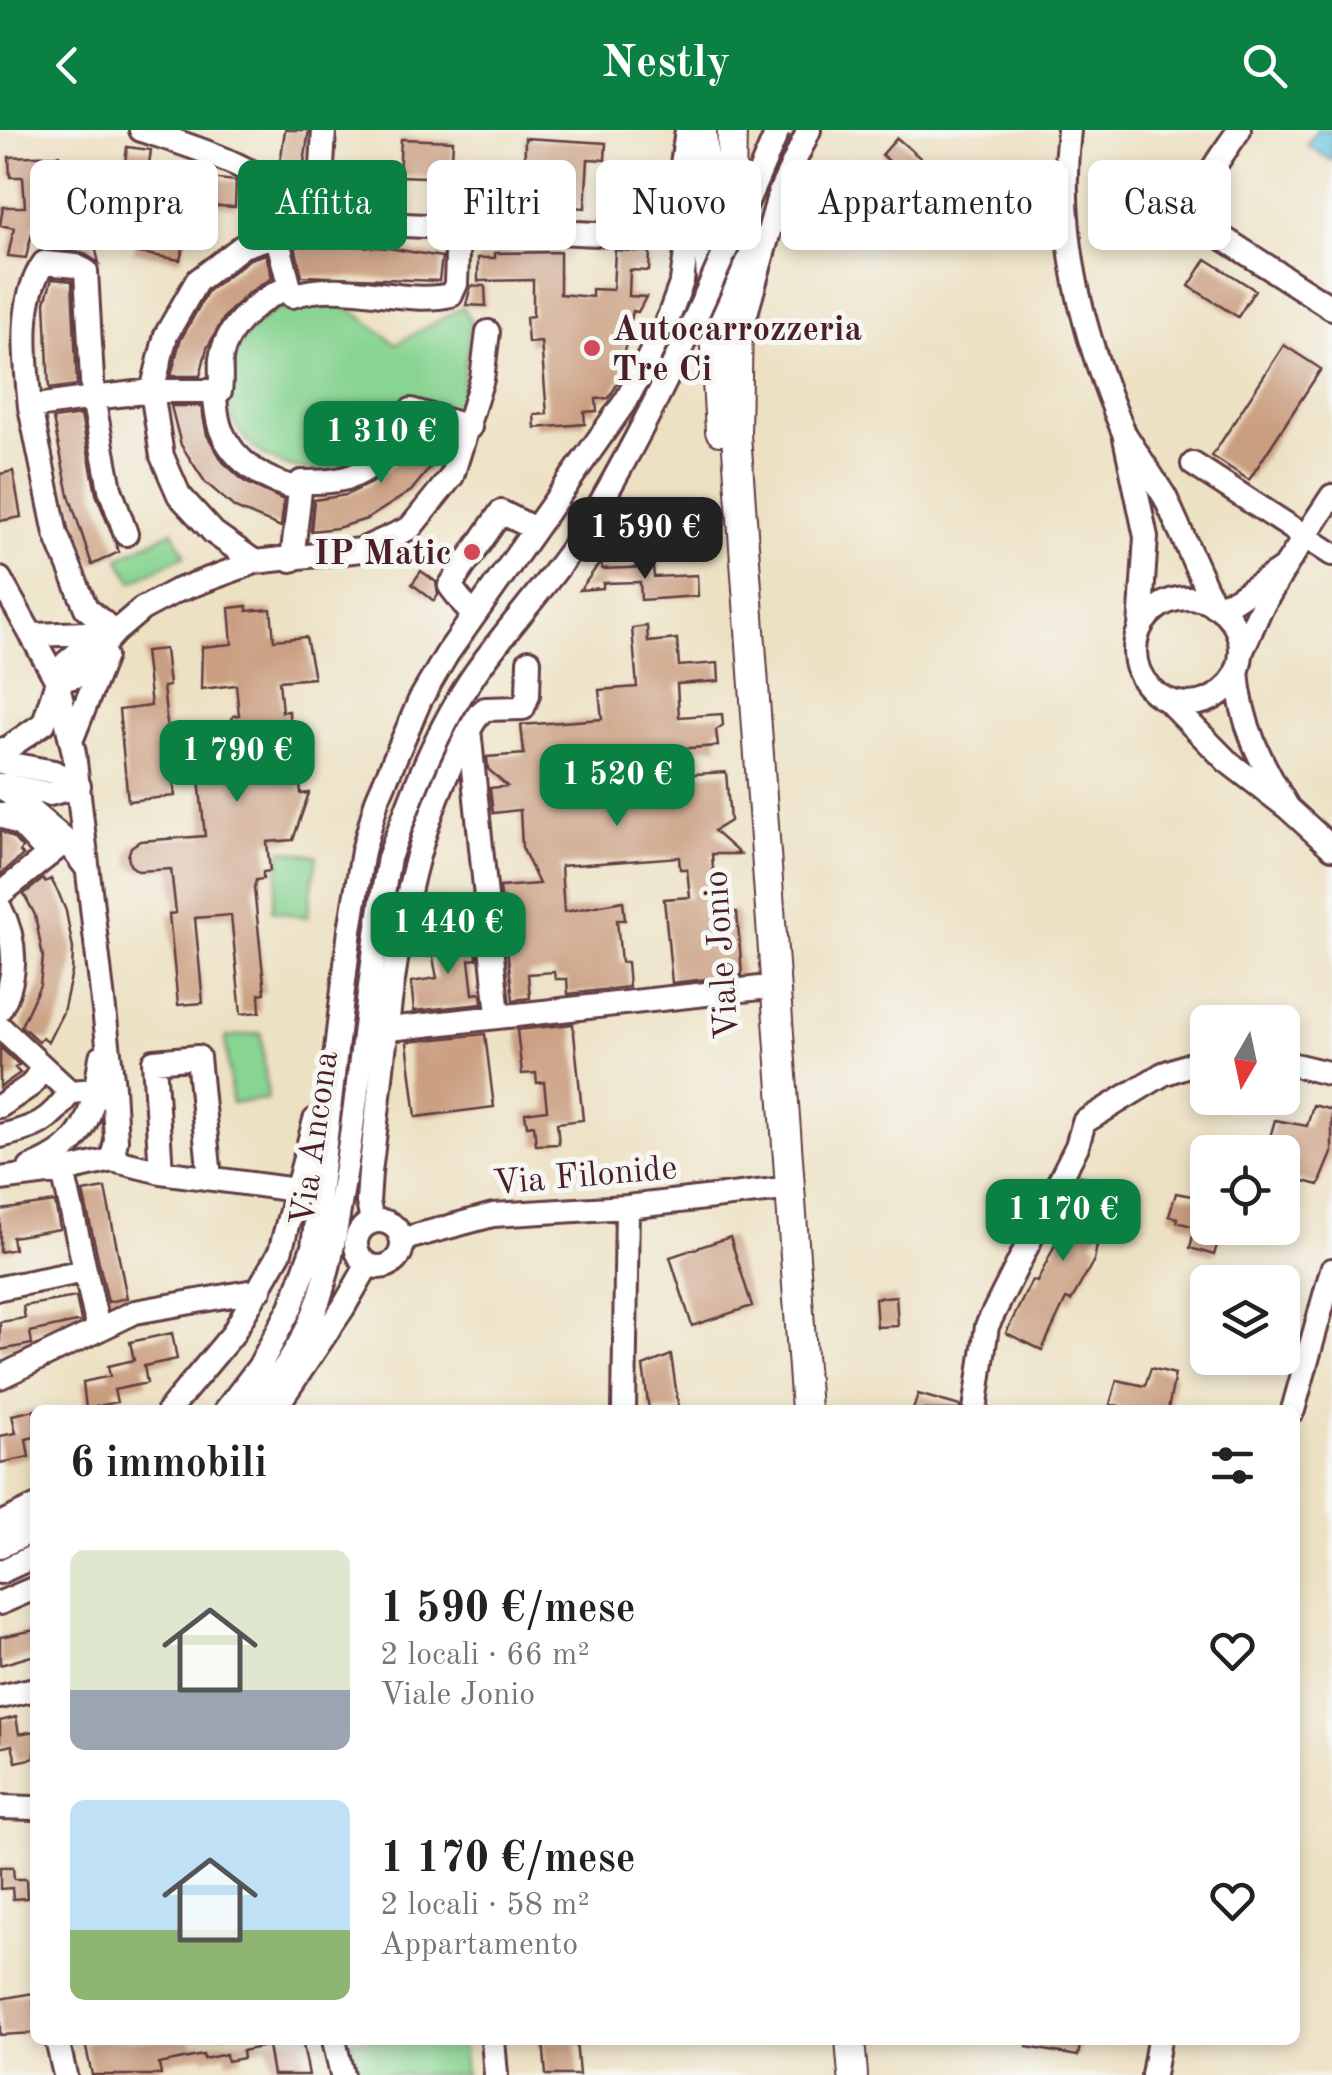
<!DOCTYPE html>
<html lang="it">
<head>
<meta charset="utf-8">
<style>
	body { margin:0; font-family:"Old Standard TT",serif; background:#f2f2f2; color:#222; height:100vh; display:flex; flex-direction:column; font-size:38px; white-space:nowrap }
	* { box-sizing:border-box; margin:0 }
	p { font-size:32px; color:#767676 }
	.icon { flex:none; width:55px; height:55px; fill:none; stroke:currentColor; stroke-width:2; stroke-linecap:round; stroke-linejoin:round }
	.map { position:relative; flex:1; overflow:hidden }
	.drawer { position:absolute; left:30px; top:1275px; width:1270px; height:640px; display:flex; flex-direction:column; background:#fff; border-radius:15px; box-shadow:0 5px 15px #0003 }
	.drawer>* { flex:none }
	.banner { position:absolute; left:30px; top:30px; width:1272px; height:90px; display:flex; gap:20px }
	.needle { width:65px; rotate:189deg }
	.fabs { position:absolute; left:1190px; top:875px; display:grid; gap:20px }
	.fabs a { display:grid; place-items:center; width:110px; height:110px; border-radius:15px; background:#fff; box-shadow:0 5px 15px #0003; font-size:50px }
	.price { position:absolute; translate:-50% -85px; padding:0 22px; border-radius:20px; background:#0b8043; color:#fff; font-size:32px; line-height:65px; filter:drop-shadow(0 2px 5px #0008) }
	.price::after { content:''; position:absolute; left:50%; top:60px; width:30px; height:22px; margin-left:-15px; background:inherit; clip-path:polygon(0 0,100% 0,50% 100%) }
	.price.selected { background:#222; color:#fff }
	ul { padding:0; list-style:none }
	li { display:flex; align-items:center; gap:30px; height:250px; padding:0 40px }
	li span { display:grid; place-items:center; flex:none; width:280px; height:200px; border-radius:15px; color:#555 }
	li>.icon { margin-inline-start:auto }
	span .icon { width:120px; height:120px; fill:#fffc; stroke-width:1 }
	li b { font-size:42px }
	h2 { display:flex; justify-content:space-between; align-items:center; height:120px; padding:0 40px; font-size:42px }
	.chip { padding:0 35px; border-radius:15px; background:#fff; box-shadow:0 5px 15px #0003; font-size:35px; line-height:90px }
	.chip.selected { background:#0b8043; color:#fff }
	header { display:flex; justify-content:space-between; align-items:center; height:130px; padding:0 40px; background:#0b8043; color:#fff; font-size:45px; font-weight:700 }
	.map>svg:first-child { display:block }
	.green { fill:#88d492; stroke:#697a5e; stroke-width:2.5 }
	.water { fill:#62c6e0; stroke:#567286; stroke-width:2.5 }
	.building { fill:#ca9e80 }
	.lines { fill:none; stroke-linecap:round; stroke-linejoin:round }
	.minor-casing { stroke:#623c42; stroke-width:28 }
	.major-casing { stroke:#623c42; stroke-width:32 }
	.minor { stroke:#fff; stroke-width:22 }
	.major { stroke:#fff; stroke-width:28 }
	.minor-bridge-casing { stroke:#623c42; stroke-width:28; stroke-linecap:butt }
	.minor-bridge { stroke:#fff; stroke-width:22 }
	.poi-dot { fill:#d1495b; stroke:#f6f6f2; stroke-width:4 }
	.labels { text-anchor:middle; stroke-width:10; stroke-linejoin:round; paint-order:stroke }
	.poi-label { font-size:35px; font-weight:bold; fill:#4a1f2b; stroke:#f6f6f2; text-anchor:start }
	.street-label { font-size:35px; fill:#4a1f2b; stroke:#f6f6f2 }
</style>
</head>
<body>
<header><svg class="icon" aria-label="back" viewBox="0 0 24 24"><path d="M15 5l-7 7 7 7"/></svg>Nestly<svg class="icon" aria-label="search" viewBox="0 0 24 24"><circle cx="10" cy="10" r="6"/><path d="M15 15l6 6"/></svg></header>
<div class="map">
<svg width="1332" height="1945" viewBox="0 0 1332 1945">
	<rect width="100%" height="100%" fill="#f6f6f2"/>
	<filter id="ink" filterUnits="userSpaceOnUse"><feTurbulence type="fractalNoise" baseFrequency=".01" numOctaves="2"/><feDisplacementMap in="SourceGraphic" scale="20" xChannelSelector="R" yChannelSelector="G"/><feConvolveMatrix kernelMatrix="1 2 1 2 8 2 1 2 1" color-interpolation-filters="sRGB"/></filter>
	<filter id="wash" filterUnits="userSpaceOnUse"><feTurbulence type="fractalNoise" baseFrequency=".0048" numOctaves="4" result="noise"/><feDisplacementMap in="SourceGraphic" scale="40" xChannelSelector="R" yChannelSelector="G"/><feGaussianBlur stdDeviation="2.25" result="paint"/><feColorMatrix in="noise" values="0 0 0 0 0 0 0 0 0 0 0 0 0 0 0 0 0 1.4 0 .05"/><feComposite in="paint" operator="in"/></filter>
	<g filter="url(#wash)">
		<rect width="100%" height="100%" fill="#ede1c3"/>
		<path class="green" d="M330 170 356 183 396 214 463 177 471 191 458 287 398 270C354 409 169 316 244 209 264 179 295 171 330 170Z
			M173 401 185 425 132 452 119 428Z
			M282 720 317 726 307 787 272 781Z
			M261 903 268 969 232 973 225 907Z
			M350 1910H462L465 1945H356Z"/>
		<path class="water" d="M1317 0H1332V31L1307 15Z"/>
		<g id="blocks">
			<path class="building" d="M285 0H309L302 47 279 40Z
				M525 8 606 13 605 30 588 29 585 78 524 74Z
				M897 8 925 32 910 49 882 25Z
				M401 9 453 11 451 48 399 46Z
				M127 17 151 20 142 82 190 92 180 130 134 122 135 112 92 104 99 133 83 123 65 120 72 100 35 90 26 128 8 126 14 98 0 95 3 77H25L23 47H10L9 27 59 25 60 35 124 42Z
				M201 47 236 51 235 77 199 75Z
				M325 114 388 118 442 127 439 151 302 146 295 116Z
				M615 120 650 122 649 141 630 140 629 166 646 167 638 182 633 181 622 231 626 232V239L609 268 596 269 597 281 584 282 585 294 535 298 534 285 547 284 541 212 528 213 526 187 533 186V150L478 151V128H495V123L560 122V164L592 167V159L613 160Z
				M266 124 272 148 247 164 225 186 207 218 200 246H171L180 211 208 161 250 129Z
				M1206 129 1255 160 1238 187 1189 156Z
				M52 149 72 151 77 255 49 259 45 172Z
				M471 156H485L486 176 466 175Z
				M1284 215 1321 239 1249 350 1212 326Z
				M171 276H201L207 305 223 332 245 352 284 370 281 397 235 378 205 352 181 315Z
				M81 285 96 364 119 422 92 435 69 365 53 289Z
				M420 298 447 306 433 334 411 361 367 389 337 398 311 401 314 370 346 365 375 351 398 330Z
				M13 341 21 387 0 391V344Z
				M707 390 710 420 685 422 682 392Z
				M601 431 602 439 653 437 654 447 697 445 698 466 641 470 640 452 603 453V458L580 460Z
				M421 441 436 452 438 465 434 471 412 454Z
				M247 476V481L271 479 274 510 306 507 314 548 279 551 282 582 289 581 290 616 296 642 299 641 301 664 309 663 293 710 267 712 270 741 263 742V749L256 750 254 758 265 863 259 864 260 882 241 884 231 785 195 788 203 873 178 875 169 784 176 783 171 739 138 741 130 735 128 726 131 717 140 711 205 706 199 649 222 646 217 605 230 598 233 586 239 585 236 555 201 559 202 517 232 514 229 478Z
				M647 496 648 512 677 509 679 536 718 533 719 551 677 554 679 587 722 584 723 595 716 600 718 616 661 620 663 646 726 642 730 691 714 701 740 724H712L716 783 737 782 742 845 672 853 664 769 690 767 687 739H680L679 727 561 736 564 782 623 771 625 790H617L621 832H627L629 857 568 864 567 849H555L554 842 528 844 530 868 513 870 500 757 539 754 522 717 520 680 493 683 490 658 507 656 488 639 487 627 524 624 521 595 602 589 599 560 637 557 632 498Z
				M165 519 169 556 163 557 175 666 128 671 119 580 151 576 145 521Z
				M0 701 13 708 22 718 20 722 23 725 0 745Z
				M43 749 45 752 51 749 59 764 66 781 73 819 72 842 63 882 48 912 42 908 39 912 21 896 40 855 43 827 35 785 24 764Z
				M446 806 447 811 475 808 477 829 469 830 473 864 481 863 482 874 414 881 411 852 437 848 429 807Z
				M573 894 583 990 557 993 559 1014 536 1015 534 995 527 996 525 983 547 980 544 952 537 953 536 943 522 944 517 900Z
				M485 904 494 977 416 987 407 912Z
				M0 917 19 935 15 938 20 943 0 957Z
				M1313 975 1332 980V1023L1319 1055 1292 1048 1298 1025 1268 1014 1275 990 1307 996Z
				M1081 1046 1116 1062 1092 1113 1097 1115 1094 1130 1071 1171 1066 1169 1042 1220 1006 1203 1032 1150 1037 1152 1062 1100 1056 1098Z
				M105 1058 127 1168 108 1172 83 1062Z
				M1176 1063 1208 1069V1098H1222L1214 1125 1190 1118 1195 1097 1177 1092 1178 1088 1169 1086Z
				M55 1072 60 1099 12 1107 14 1119 0 1122V1080Z
				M730 1107 752 1176 692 1196 670 1127Z
				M896 1166 898 1196 877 1197 875 1168Z
				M76 1167 81 1191 30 1202 32 1214 0 1220V1192L25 1188 23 1176Z
				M172 1203 177 1229 144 1236 147 1253 114 1260 117 1272 86 1279 83 1252 110 1246 108 1236 134 1230 130 1212Z
				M671 1225 679 1280H649L643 1236Z
				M1151 1238 1175 1244 1168 1280H1118L1119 1276 1110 1274 1117 1250 1145 1256Z
				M918 1264 960 1276V1280H913Z
				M35 1280V1307L26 1309 29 1327 0 1333V1306L16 1303 12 1285Z
				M35 1500V1525L0 1535V1507Z
				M16 1587 19 1604 35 1601V1628L16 1632 12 1615 0 1618V1591Z
				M0 1737H13L14 1749H26L27 1768 13 1769 12 1758 0 1759Z
				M33 1863 35 1903 0 1905V1869Z
				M99 1910H192V1913L265 1910 266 1916 242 1921 243 1928 227 1931 226 1924 204 1929 203 1925 159 1934 161 1945H92L85 1913Z
				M267 1910H302L309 1945H273Z
				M543 1910H576L579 1945H546Z
				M1028 1910H1081L1078 1926 1027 1917Z"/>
		</g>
	</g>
	<g filter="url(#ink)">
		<use href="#blocks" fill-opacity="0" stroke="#623c42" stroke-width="2.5"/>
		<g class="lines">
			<g class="minor-casing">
				<path id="minor" d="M141 0C205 20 272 42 319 91
					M1069 0C1056 107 1083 205 1124 303
					M1239 0C1215 37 1181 69 1223 108L1332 178
					M319 91 324 0
					M276 103 292 166C344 148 402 176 451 165L456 154 458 97
					M745 187 780 62 809 0
					M214 261C216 273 216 288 221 300 233 331 268 354 300 358
					M30 277C26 234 17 170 44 133L76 136 86 141 93 268 30 277 56 404 86 478 115 502
					M1193 334 1332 424
					M126 404 110 359 93 268 152 261H220C222 250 220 239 221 229 226 196 260 168 290 157
					M292 430 301 352C346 353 369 347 396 308 402 299 409 291 411 280L470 297
					M255 432 214 403 179 365 162 326 152 261 166 205 197 151 243 116 319 91 661 107 673 97 687 0
					M1285 437 1332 366
					M0 449 57 551 74 623 113 957 116 1010 112 1030
					M1135 521a53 53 0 1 1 106 0a53 53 0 1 1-106 0Z
					M473 486 450 456 501 382 535 399
					M1140 498 1146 407 1124 303 1165 367 1214 476 1235 470 1285 437 1259 482 1241 523
					M34 505 112 502
					M57 551 76 546 115 502 142 479 176 461 255 432 361 420 410 398 452 346 482 249 488 202
					M1167 570 1227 631 1288 678C1261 633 1240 593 1237 540
					M469 599 498 885
					M71 611 105 526
					M0 620 8 618 44 593 57 551 66 533 86 516 103 508
					M0 632 54 642 79 656
					M0 655 66 711 86 737
					M4 655 50 664 79 656
					M1288 678 1332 718
					M0 684 22 696 49 725
					M0 764 66 711
					M0 778C17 810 18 848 0 879
					M0 897 70 962
					M389 899 760 858
					M1282 932 1332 944
					M0 976 31 955 43 937
					M0 1006C35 998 50 992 70 962L96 960
					M30 1038C88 1015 92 985 101 927
					M63 1041 98 1198
					M161 1042 154 931 198 927 210 1048
					M0 1049 63 1041 112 1030 161 1042 296 1060
					M356 1114a23 23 0 1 1 46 0a23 23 0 1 1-46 0Z
					M372 1091 368 1072 370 1042C390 890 394 718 478 585L485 579 523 578 528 565 529 531
					M404 1109 493 1085 627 1077 775 1060
					M0 1158 85 1141
					M0 1247 135 1182 260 1160
					M169 1280 232 1205 280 1122 315 990
					M226 1280 259 1237 291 1177 313 1117 350 800 363 721 377 670 420 570 447 524 627 269 667 192 682 151 697 43
					M253 1280C276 1250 301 1218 314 1183 330 1142 336 1098 343 1056 362 947 369 837 389 728
					M274 1280 343 1178 367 1136
					M624 1280 627 1077
					M975 1280 987 1196 1077 1016 1084 992 1163 944 1208 928
					M1293 1280 1332 1140
					M0 1394 35 1377
					M0 1416 35 1400
					M0 1442 35 1426
					M0 1473 35 1458
					M0 1567 35 1559
					M0 1677 35 1678
					M57 1910 65 1945
					M334 1910 342 1945
					M493 1910 496 1945
					M1153 1945 1159 1910"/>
			</g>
			<g class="major-casing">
				<path id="major" d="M702 0 720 301
					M732 0 731 55 738 91 739 129 736 305 806 1280
					M850 1910 853 1945"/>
			</g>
			<use href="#minor" class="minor"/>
			<use href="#major" class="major"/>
			<g class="minor-bridge-casing">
				<path id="minor-bridge" d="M389 728C412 664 436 599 476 542 512 491 557 445 590 391 664 267 721 132 778 0"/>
			</g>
			<use href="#minor-bridge" class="minor-bridge"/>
		</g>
	</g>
	<g class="poi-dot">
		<circle cx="592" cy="218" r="10"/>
		<circle cx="472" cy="422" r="10"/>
	</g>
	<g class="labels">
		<g class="poi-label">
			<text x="612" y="210">Autocarrozzeria<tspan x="612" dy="40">Tre Ci</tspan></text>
			<text x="452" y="434" text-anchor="end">IP Matic</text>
		</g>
		<g class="street-label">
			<text transform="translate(720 825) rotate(-94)" y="12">Viale Jonio</text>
			<text transform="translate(313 1008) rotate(-82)" y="12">Via Ancona</text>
			<text transform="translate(585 1044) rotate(-5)" y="12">Via Filonide</text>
		</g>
	</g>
</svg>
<div class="fabs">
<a><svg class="needle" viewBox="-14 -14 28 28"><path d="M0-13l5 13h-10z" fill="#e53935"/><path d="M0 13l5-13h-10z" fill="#767676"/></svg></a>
<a><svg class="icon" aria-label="locate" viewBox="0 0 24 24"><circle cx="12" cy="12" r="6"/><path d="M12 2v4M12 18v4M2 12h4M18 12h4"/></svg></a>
<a><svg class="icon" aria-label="layers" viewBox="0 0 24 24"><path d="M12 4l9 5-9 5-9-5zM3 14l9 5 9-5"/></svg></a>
</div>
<b class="price" style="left:381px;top:356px">1 310 €</b>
<b class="price selected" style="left:645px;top:452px">1 590 €</b>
<b class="price" style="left:237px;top:675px">1 790 €</b>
<b class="price" style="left:617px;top:699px">1 520 €</b>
<b class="price" style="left:448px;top:847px">1 440 €</b>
<b class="price" style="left:1063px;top:1134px">1 170 €</b>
<div class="banner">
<a class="chip">Compra</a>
<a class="chip selected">Affitta</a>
<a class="chip">Filtri</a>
<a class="chip">Nuovo</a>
<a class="chip">Appartamento</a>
<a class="chip">Casa</a>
</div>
<section class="drawer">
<h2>6 immobili<svg class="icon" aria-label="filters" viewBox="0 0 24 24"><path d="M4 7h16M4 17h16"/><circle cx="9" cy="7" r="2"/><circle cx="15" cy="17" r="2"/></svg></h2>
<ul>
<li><span style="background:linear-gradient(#dfe7d0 70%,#9aa5b1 0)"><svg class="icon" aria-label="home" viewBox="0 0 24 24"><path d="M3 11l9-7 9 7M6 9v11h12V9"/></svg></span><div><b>1 590 €/mese</b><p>2 locali · 66 m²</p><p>Viale Jonio</p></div><svg class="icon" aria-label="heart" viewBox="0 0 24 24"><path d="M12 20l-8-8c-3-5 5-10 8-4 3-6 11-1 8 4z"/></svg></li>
<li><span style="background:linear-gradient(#bfe0f5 65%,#8fb573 0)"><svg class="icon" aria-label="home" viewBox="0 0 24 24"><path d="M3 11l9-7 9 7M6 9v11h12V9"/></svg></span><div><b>1 170 €/mese</b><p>2 locali · 58 m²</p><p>Appartamento</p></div><svg class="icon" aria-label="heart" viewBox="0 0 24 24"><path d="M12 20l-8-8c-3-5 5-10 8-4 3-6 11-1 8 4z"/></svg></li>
</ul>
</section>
</div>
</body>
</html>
